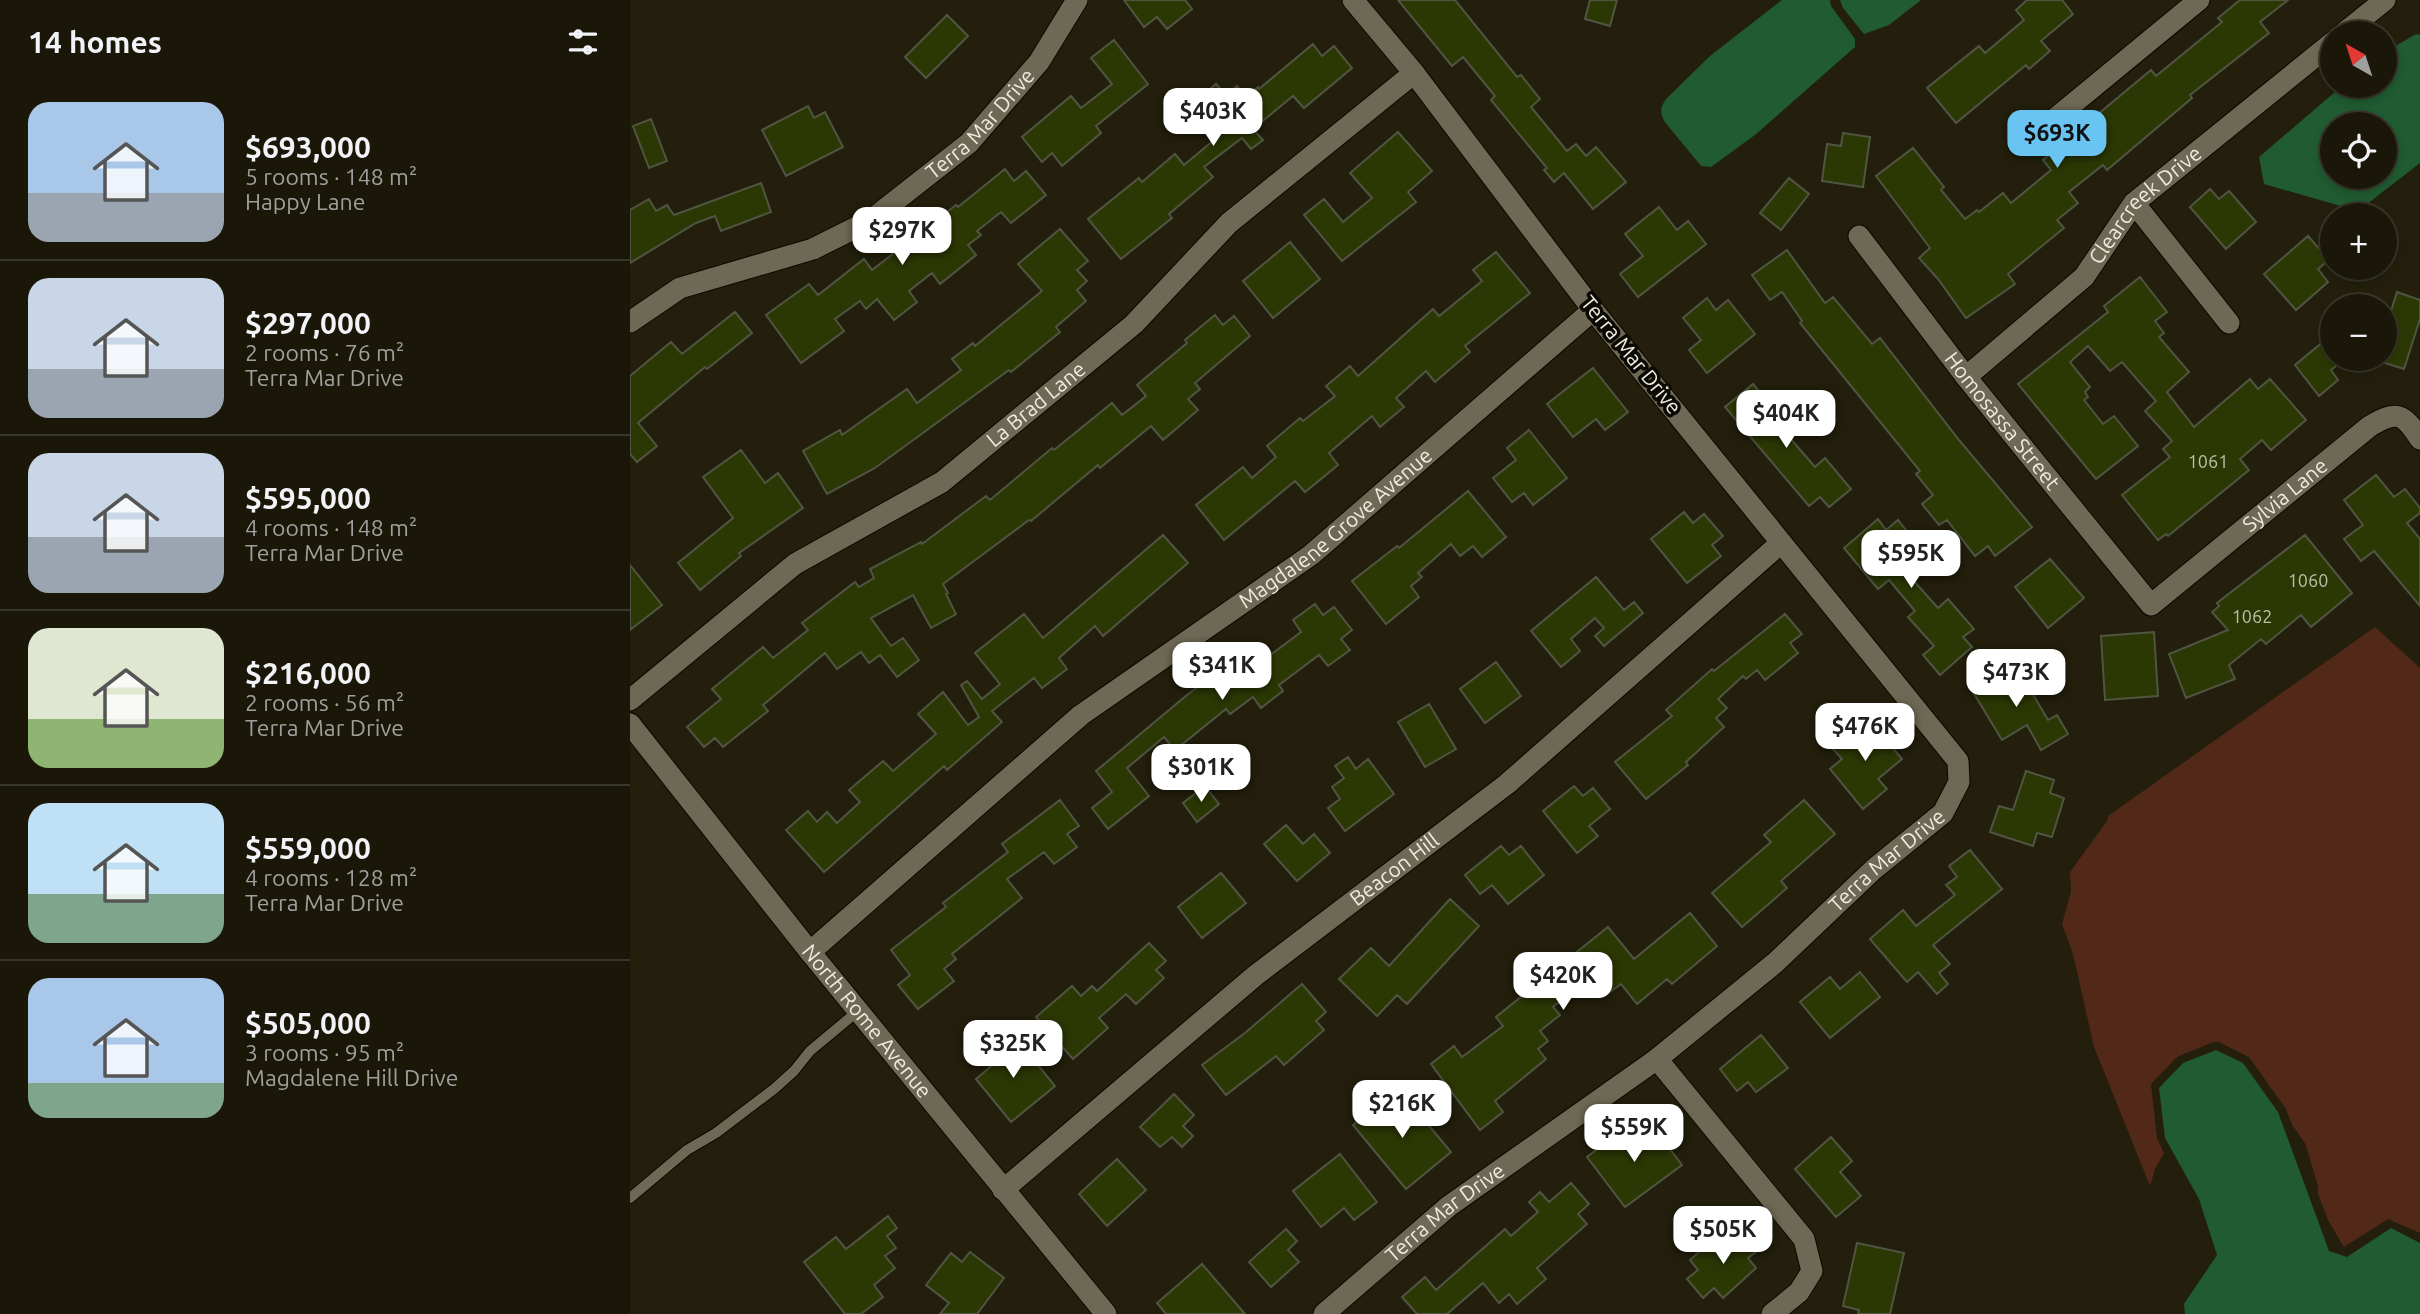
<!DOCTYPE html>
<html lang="en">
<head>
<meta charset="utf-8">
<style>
	body { margin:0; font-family:Ubuntu,sans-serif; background:#272417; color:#f1f3f6; height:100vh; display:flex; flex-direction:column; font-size:26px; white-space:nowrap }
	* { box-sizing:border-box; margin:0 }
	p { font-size:23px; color:#9f9f9c }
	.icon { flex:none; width:38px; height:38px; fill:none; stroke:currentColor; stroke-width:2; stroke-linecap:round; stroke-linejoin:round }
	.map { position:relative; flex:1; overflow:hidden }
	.panel { display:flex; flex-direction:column; background:#1a1709; width:630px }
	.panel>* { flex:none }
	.needle { width:46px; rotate:321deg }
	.buttons { position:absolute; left:1690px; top:21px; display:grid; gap:14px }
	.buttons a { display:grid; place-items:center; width:77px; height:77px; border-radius:50%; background:#1a1709; box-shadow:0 4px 10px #0003,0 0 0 2px #38362a; font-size:35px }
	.price { position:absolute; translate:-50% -60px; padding:0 16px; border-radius:14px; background:#fff; color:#222; font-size:23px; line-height:46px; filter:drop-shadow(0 2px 4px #0008) }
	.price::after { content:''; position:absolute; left:50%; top:42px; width:21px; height:16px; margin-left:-10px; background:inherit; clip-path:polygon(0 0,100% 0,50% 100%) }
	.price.selected { background:#69c4f1; color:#111 }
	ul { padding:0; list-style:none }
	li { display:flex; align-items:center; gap:21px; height:175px; padding:0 28px }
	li+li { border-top:2px solid #38362a }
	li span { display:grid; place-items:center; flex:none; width:196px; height:140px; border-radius:21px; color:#555 }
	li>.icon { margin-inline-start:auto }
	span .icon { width:84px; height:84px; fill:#fffc; stroke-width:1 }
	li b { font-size:30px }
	h2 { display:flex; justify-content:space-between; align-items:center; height:84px; padding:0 28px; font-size:30px }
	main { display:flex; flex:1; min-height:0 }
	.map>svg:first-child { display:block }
	.green { fill:#522818 }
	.water { fill:#205b31; fill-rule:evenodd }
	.building { fill:#2c3804; stroke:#4f5542; stroke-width:2 }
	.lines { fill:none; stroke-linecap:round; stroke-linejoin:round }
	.lane-casing { stroke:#0d0800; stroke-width:12 }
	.street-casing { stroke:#0d0800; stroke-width:23 }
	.lane { stroke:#6e6954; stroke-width:10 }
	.street { stroke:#6e6954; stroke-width:21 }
	.labels { text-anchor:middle; stroke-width:7; stroke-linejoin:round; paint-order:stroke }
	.number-label { font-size:18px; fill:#bebfa9 }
	.street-label { font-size:21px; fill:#eeece0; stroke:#0b0903 }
</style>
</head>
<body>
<main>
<section class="panel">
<h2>14 homes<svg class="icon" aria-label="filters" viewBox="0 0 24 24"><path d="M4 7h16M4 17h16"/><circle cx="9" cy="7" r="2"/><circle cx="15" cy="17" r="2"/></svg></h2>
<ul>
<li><span style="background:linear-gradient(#a9c7e8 65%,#9aa5b1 0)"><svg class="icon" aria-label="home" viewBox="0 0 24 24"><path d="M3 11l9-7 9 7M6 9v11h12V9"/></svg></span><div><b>$693,000</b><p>5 rooms · 148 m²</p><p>Happy Lane</p></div></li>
<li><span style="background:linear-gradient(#c9d6e8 65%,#9aa5b1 0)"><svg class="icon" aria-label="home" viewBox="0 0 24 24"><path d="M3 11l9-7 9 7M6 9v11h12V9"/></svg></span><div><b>$297,000</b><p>2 rooms · 76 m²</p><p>Terra Mar Drive</p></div></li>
<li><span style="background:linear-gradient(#c9d6e8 60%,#9aa5b1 0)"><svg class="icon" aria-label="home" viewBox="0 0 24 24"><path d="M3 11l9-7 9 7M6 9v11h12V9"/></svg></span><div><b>$595,000</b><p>4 rooms · 148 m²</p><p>Terra Mar Drive</p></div></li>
<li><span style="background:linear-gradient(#dfe7d0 65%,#8fb573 0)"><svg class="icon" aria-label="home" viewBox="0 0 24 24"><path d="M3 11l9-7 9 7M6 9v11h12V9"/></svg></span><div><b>$216,000</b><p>2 rooms · 56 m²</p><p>Terra Mar Drive</p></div></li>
<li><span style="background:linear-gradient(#bfe0f5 65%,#7fa58c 0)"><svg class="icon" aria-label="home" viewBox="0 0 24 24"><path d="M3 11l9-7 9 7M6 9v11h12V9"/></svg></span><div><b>$559,000</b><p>4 rooms · 128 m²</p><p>Terra Mar Drive</p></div></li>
<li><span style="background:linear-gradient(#a9c7e8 75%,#7fa58c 0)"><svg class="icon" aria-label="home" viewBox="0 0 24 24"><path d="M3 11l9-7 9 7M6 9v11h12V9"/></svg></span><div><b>$505,000</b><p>3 rooms · 95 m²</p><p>Magdalene Hill Drive</p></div></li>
</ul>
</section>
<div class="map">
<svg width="1790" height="1314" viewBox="0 0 1790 1314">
	<rect width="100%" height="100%" fill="#231f0c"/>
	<path class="green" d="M1745 627 1790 668V1233L1758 1219 1714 1247 1698 1220 1688 1194V1186L1675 1143 1662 1125 1656 1109 1619 1057 1589 1042H1583L1547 1057 1521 1084 1527 1138 1534 1153 1525 1169 1520 1186 1464 1047 1443 954 1432 924 1441 891 1440 872 1477 821 1478 816Z"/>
	<path class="water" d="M1152 0H1200L1201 6 1225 39V47L1125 135 1081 167 1071 166 1034 121C1030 111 1030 107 1037 98L1080 56Z
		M1210 0H1291L1259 25 1234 34 1213 8Z
		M1786 34 1790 35V163L1728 211 1634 184 1629 157 1712 86H1755V52ZM1755 124V177H1703V124Z
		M1586 1050 1613 1063 1648 1112 1699 1251 1717 1257 1761 1228 1790 1243V1314H1555L1554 1304 1587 1255 1569 1199 1535 1138 1529 1088 1553 1063Z"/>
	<path class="building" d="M494 0H555L562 9 537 29 527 17 514 27Z
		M768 0H825L887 77 891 75 910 99 901 107 937 151 946 144 956 156 966 147 996 182 963 209 934 173 924 182 914 170 917 168 861 100 865 96 833 57 822 66Z
		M960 0H987L980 26 955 19Z
		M1397 0H1432L1443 14 1411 41 1420 51 1399 69 1396 65 1326 123 1297 88 1349 46 1355 53 1394 20 1386 10Z
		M1610 0H1658L1630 22 1639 33 1560 95 1562 98 1477 170 1473 165 1439 192 1448 203 1427 220 1434 228 1378 274 1385 284 1336 318 1308 279 1289 258 1300 248 1246 176 1283 148 1314 187 1311 190 1335 219 1347 210 1349 212 1373 193 1381 203 1421 170 1413 160 1521 70 1526 76 1592 22 1588 18Z
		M317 15 338 36 296 78 275 57Z
		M484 40 518 84 466 126 471 133 432 166 422 153 412 162 392 137 441 96 451 108 482 84 461 58Z
		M683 44 692 56 704 46 722 68 674 108 663 96 623 129 633 140 621 149 612 138 574 167 583 177 539 214 542 218 491 259 458 219 509 178 512 182 545 154 554 165 590 135 572 114 584 105 574 94 586 84 596 95 607 86 616 97 628 87 629 89Z
		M178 106 184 118 195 112 213 147 156 176 132 130Z
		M21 119 37 161 19 168 3 126Z
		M768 132 802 171 778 192 786 202 712 261 674 215 694 199 713 222 742 198 720 173Z
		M1213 133 1240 137 1233 187 1192 181 1197 144 1211 146Z
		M375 169 384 181 396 171 416 195 381 223 371 212 347 231 351 235 338 245 346 255 310 284 302 273 279 291 287 302 264 320 247 299 236 309 230 301 205 319 214 331 171 363 136 315 179 284 188 295 234 259 242 270 326 205 328 207Z
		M1159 178 1179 194 1151 230 1130 213Z
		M131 183 141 212 91 231 85 216 66 223 0 263V210L19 199 26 211 37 205 44 215Z
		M1580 189 1589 199 1599 191 1626 222 1596 249 1560 207Z
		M1029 207 1047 230 1058 221 1076 244 1008 297 990 274 1013 256 995 234Z
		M430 229 458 261 447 270 457 281 447 290 456 301 426 327 430 332 381 372 379 370 245 468 197 494 173 451 210 430 212 435 277 389 287 403 331 370 322 359 343 343 345 346 412 291 388 264Z
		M1678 236 1699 260 1688 269 1698 282 1666 310 1634 274Z
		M660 242 690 279 643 318 613 281Z
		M1157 250 1195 303 1203 297 1242 344 1250 338 1329 440 1402 527 1365 556 1358 546 1345 556 1317 520 1309 525 1292 504 1303 495 1286 474 1290 471 1170 323 1172 321 1152 292 1140 300 1122 275Z
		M866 252 900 293 835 346 840 352 805 382 796 371 766 398 774 407 750 427 742 416 699 453 708 465 675 492 665 481 594 540 566 505 613 467 622 478 646 457 637 446 670 418 673 421 705 396 696 386 720 366 728 376 803 309 809 316 852 281 843 270Z
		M1510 277 1537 312 1525 321 1534 333 1529 337 1559 372 1537 392 1564 427 1620 379 1628 389 1640 379 1676 420 1641 450 1632 440 1610 459 1619 470 1538 536 1536 534 1528 540 1492 495 1540 457 1533 449 1542 441 1515 411 1526 401 1492 362 1480 371 1458 346 1440 362 1460 387 1455 392 1458 397 1454 400 1473 424 1484 416 1508 446 1466 479 1388 384 1478 312 1474 306Z
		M1767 292 1790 300V319L1774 369 1755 363 1756 327Z
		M1077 298 1086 310 1098 300 1125 334 1077 373 1059 350 1071 340 1053 318Z
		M105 312 122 333 77 369 75 367 8 423 27 446 7 462 0 454V376L41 342 52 354Z
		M585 315 593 325 604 316 620 336 565 383 570 389 558 399 568 410 533 440 521 426 470 468 468 465 401 521 399 520 313 584 318 593 316 594 326 614 301 628 283 595 241 618 261 646 273 638 289 660 267 677 250 655 239 663 231 652 207 669 195 653 133 705 138 711 93 747 85 738 74 747 57 727 91 699 82 689 133 647 143 658 178 630 172 623 225 582 229 587 244 578 240 569 291 542 292 544 356 496 360 500 422 448 424 450 482 403 492 415 516 396 507 385 557 343 555 340Z
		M1694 341 1703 352V359H1708L1711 362 1701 370 1708 380 1689 396 1665 365Z
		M963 368 998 412 975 430 966 419 943 437 917 404Z
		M1123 384 1164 434 1160 438 1185 467 1195 458 1221 489 1199 507 1190 497 1179 506 1095 407Z
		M899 430 937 478 903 505 894 493 882 502 863 478 886 460 877 448Z
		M111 450 135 483 148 473 173 508 109 553 111 556 70 590 48 563 103 518 73 477Z
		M1746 475 1764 497 1775 489 1790 508V513L1777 523 1790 539V606L1744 551 1731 561 1714 539 1733 525 1714 500Z
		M838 491 876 537 852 557 843 546 830 556 821 544 788 573 792 577 781 586 789 597 756 624 722 581 767 546 769 548Z
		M1054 512 1063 523 1074 514 1093 536 1082 545 1091 556 1057 583 1021 539Z
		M1248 519 1256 530 1268 520 1293 552 1282 561 1291 572 1282 579 1308 608 1318 599 1344 629 1333 637 1342 647 1310 675 1293 655 1304 646 1278 617 1285 611 1259 580 1248 589 1214 548Z
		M533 535 558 563 473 636 465 626 429 658 437 669 412 688 404 678 362 711 372 722 317 770 314 766 194 872 156 830 178 811 187 822 197 812 207 823 230 802 219 790 253 761 263 771 306 734 288 714 313 692 338 725 349 717 331 685 337 681 352 699 370 684 345 653 394 614 413 638Z
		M1675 535 1722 593 1681 627 1671 615 1636 644 1631 639 1599 665 1605 679 1556 698 1539 654 1598 630 1582 612 1589 606 1587 603Z
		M1420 559 1454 598 1418 628 1385 587Z
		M0 565 32 605 0 630Z
		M966 577 994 610 1004 602 1013 613 974 646 965 636 974 628 965 618 941 639 950 651 931 667 901 631Z
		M685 604 693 615 704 607 722 630 711 639 720 650 698 666 689 655 649 685 653 691 631 708 623 697 600 714 596 709 545 750 534 737 497 768 519 796 478 829 462 808 482 792 466 771 557 695 620 648 631 662 671 632 663 620Z
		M1155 614 1172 634 1160 643 1168 653 1135 680 1127 670 1116 679 1113 676 1088 699 1097 708 1086 718 1094 727 1056 762 1058 765 1016 799 985 762 1042 716 1036 710 1082 669 1084 671Z
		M1524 632 1528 696 1475 700 1471 636Z
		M866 662 891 696 855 723 830 689Z
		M1372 667 1380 681 1391 674 1418 720 1427 715 1438 734 1411 750 1397 725 1372 740 1340 687Z
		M799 704 826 749 795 767 768 722Z
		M1239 720 1272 759 1248 779 1257 789 1233 809 1200 769 1212 759 1203 749Z
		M718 757 726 769 738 759 764 794 715 831 698 808 710 799 702 787 714 778 705 766Z
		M1396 771 1424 780 1420 793 1434 798 1422 837 1407 833 1403 846 1360 832 1369 806 1383 810Z
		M575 786 589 804 567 822 553 803Z
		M944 786 953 796 963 788 980 809 959 826 968 836 947 853 913 811Z
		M430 800 449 826 437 834 447 847 424 864 414 852 377 879 392 898 322 954 326 959 314 969 324 981 288 1009 268 985 280 975 261 950 316 907 313 903 378 852 372 844Z
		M1174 800 1205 834 1151 881 1157 888 1112 927 1082 893 1141 842 1134 835Z
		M656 825 673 844 684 834 700 853 667 881 634 844Z
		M871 846 879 855 891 846 914 875 878 904 862 885 850 894 835 875Z
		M1340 850 1372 889 1303 945 1320 964 1309 973 1318 984 1307 994 1288 972 1277 982 1240 939 1273 910 1286 926 1325 895 1316 885 1327 877 1319 866Z
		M591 873 616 903 572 938 548 907Z
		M820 899 849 926 777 1004 767 995 747 1016 709 979 741 948 759 966Z
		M1060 913 1087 946 1042 984 1037 979 1007 1004 991 984 980 992 965 974 923 1007 930 1015 910 1031 918 1041 908 1049 916 1059 865 1101 873 1112 850 1130 801 1064 824 1046 832 1057 873 1026 866 1017 978 927 1004 959Z
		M519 943 536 961 526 970 534 978 506 1004 496 994 469 1018 478 1028 443 1059 406 1017 442 986 451 996 462 986 467 991Z
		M1230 972 1250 997 1200 1038 1170 1002 1200 977 1210 989Z
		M672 984 696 1012 686 1021 694 1030 654 1065 646 1056 596 1095 572 1065 615 1033Z
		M361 1030 387 1062 398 1053 425 1086 381 1122 346 1079 367 1061 350 1039Z
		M1131 1035 1158 1068 1126 1092 1118 1082 1107 1091 1090 1069Z
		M544 1094 564 1115 553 1126 563 1136 552 1147 542 1137 530 1147 510 1127Z
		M756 1097 765 1108 776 1098 821 1152 776 1189 723 1125Z
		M1023 1127 1052 1165 995 1207 957 1157 991 1131 1001 1144Z
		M1201 1137 1222 1161 1210 1172 1231 1196 1206 1217 1165 1169Z
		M710 1154 747 1202 724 1220 714 1208 691 1227 663 1191Z
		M487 1159 516 1190 477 1226 449 1194Z
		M941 1183 959 1204 948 1214 957 1224 907 1268 916 1279 887 1304 879 1294 869 1303 853 1283 817 1314H787L772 1297 795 1277 806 1290 875 1229 881 1236 908 1212 899 1202 910 1192 919 1202Z
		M258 1216 267 1228 257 1236 266 1248 255 1256 265 1268 244 1285 253 1297 231 1314H215L174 1262 206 1237 216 1249Z
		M656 1229 667 1241 658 1250 669 1262 641 1287 619 1262Z
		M1113 1230 1130 1249 1118 1258 1126 1268 1093 1298 1084 1288 1073 1298 1057 1279 1068 1270 1060 1260 1082 1240 1091 1250Z
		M1227 1243 1274 1253 1260 1314H1228L1229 1310 1213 1306Z
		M340 1252 374 1278 347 1314H310L319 1303 296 1285 321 1253 332 1262Z
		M572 1264 615 1314H536L527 1303Z"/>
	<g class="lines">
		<g class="lane-casing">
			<path id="lane" d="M0 1198 57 1150 86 1133 144 1089 164 1071 180 1051 228 1011"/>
		</g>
		<g class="street-casing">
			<g id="street">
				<path d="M1714 33 1755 0"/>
				<path d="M1399 140 1569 0"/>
				<path d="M1504 203 1599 323"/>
				<path id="s1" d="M1229 236 1336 377 1521 605 1740 426C1767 410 1773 413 1790 439"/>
				<path id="s2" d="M0 322 50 288 183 249 241 220 339 143 409 62 447 0"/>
				<path id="s3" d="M1336 377 1454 277 1504 203 1703 42"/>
				<path id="s4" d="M0 700 165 564 312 482 504 324 599 223 784 73"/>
				<path id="s5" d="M0 724 180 952 476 1314"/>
				<path id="s6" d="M180 952 451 715 681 555 963 310"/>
				<path d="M1027 1059 1174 1239 1182 1271 1169 1292 1142 1314"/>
				<path id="s7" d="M373 1190 626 975 877 784 1151 543"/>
				<path id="s8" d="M694 1314 819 1206 1027 1059 1145 963 1244 869 1313 813 1329 782 1328 761 963 310 784 73 723 0"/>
			</g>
		</g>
		<use href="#lane" class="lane"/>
		<use href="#street" class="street"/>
	</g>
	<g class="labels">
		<g class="number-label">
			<text x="1578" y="468">1061</text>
			<text x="1678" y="587">1060</text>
			<text x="1622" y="623">1062</text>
		</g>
		<g class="street-label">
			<text dy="7" stroke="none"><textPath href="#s2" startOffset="410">Terra Mar Drive</textPath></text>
			<text dy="7" stroke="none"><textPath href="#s3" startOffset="250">Clearcreek Drive</textPath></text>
			<text transform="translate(1001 355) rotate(51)" y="7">Terra Mar Drive</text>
			<text dy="7" stroke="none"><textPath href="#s4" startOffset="504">La Brad Lane</textPath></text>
			<text dy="7" stroke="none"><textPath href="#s1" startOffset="234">Homosassa Street</textPath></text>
			<text dy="7" stroke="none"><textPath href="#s1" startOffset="644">Sylvia Lane</textPath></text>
			<text dy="7" stroke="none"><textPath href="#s6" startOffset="676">Magdalene Grove Avenue</textPath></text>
			<text dy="7" stroke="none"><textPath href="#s8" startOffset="724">Terra Mar Drive</textPath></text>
			<text dy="7" stroke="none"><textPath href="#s7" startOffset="506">Beacon Hill</textPath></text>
			<text dy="7" stroke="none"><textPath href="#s5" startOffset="380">North Rome Avenue</textPath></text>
			<text dy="7" stroke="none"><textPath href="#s8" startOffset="158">Terra Mar Drive</textPath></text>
		</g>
	</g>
</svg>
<div class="buttons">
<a><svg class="needle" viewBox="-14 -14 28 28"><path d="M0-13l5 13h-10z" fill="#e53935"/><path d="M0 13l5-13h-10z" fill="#9f9f9c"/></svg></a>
<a><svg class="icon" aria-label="locate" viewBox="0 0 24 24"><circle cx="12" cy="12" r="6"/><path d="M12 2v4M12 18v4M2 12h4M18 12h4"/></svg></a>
<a>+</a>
<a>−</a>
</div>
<b class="price" style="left:583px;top:148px">$403K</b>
<b class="price selected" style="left:1427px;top:170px">$693K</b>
<b class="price" style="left:272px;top:267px">$297K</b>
<b class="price" style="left:1156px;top:450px">$404K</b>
<b class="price" style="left:1281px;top:590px">$595K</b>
<b class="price" style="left:592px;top:702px">$341K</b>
<b class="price" style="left:1386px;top:709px">$473K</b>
<b class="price" style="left:1235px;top:763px">$476K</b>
<b class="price" style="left:571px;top:804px">$301K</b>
<b class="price" style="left:933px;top:1012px">$420K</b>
<b class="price" style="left:383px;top:1080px">$325K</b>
<b class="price" style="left:772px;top:1140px">$216K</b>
<b class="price" style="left:1004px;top:1164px">$559K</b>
<b class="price" style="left:1093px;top:1266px">$505K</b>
</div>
</main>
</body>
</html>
